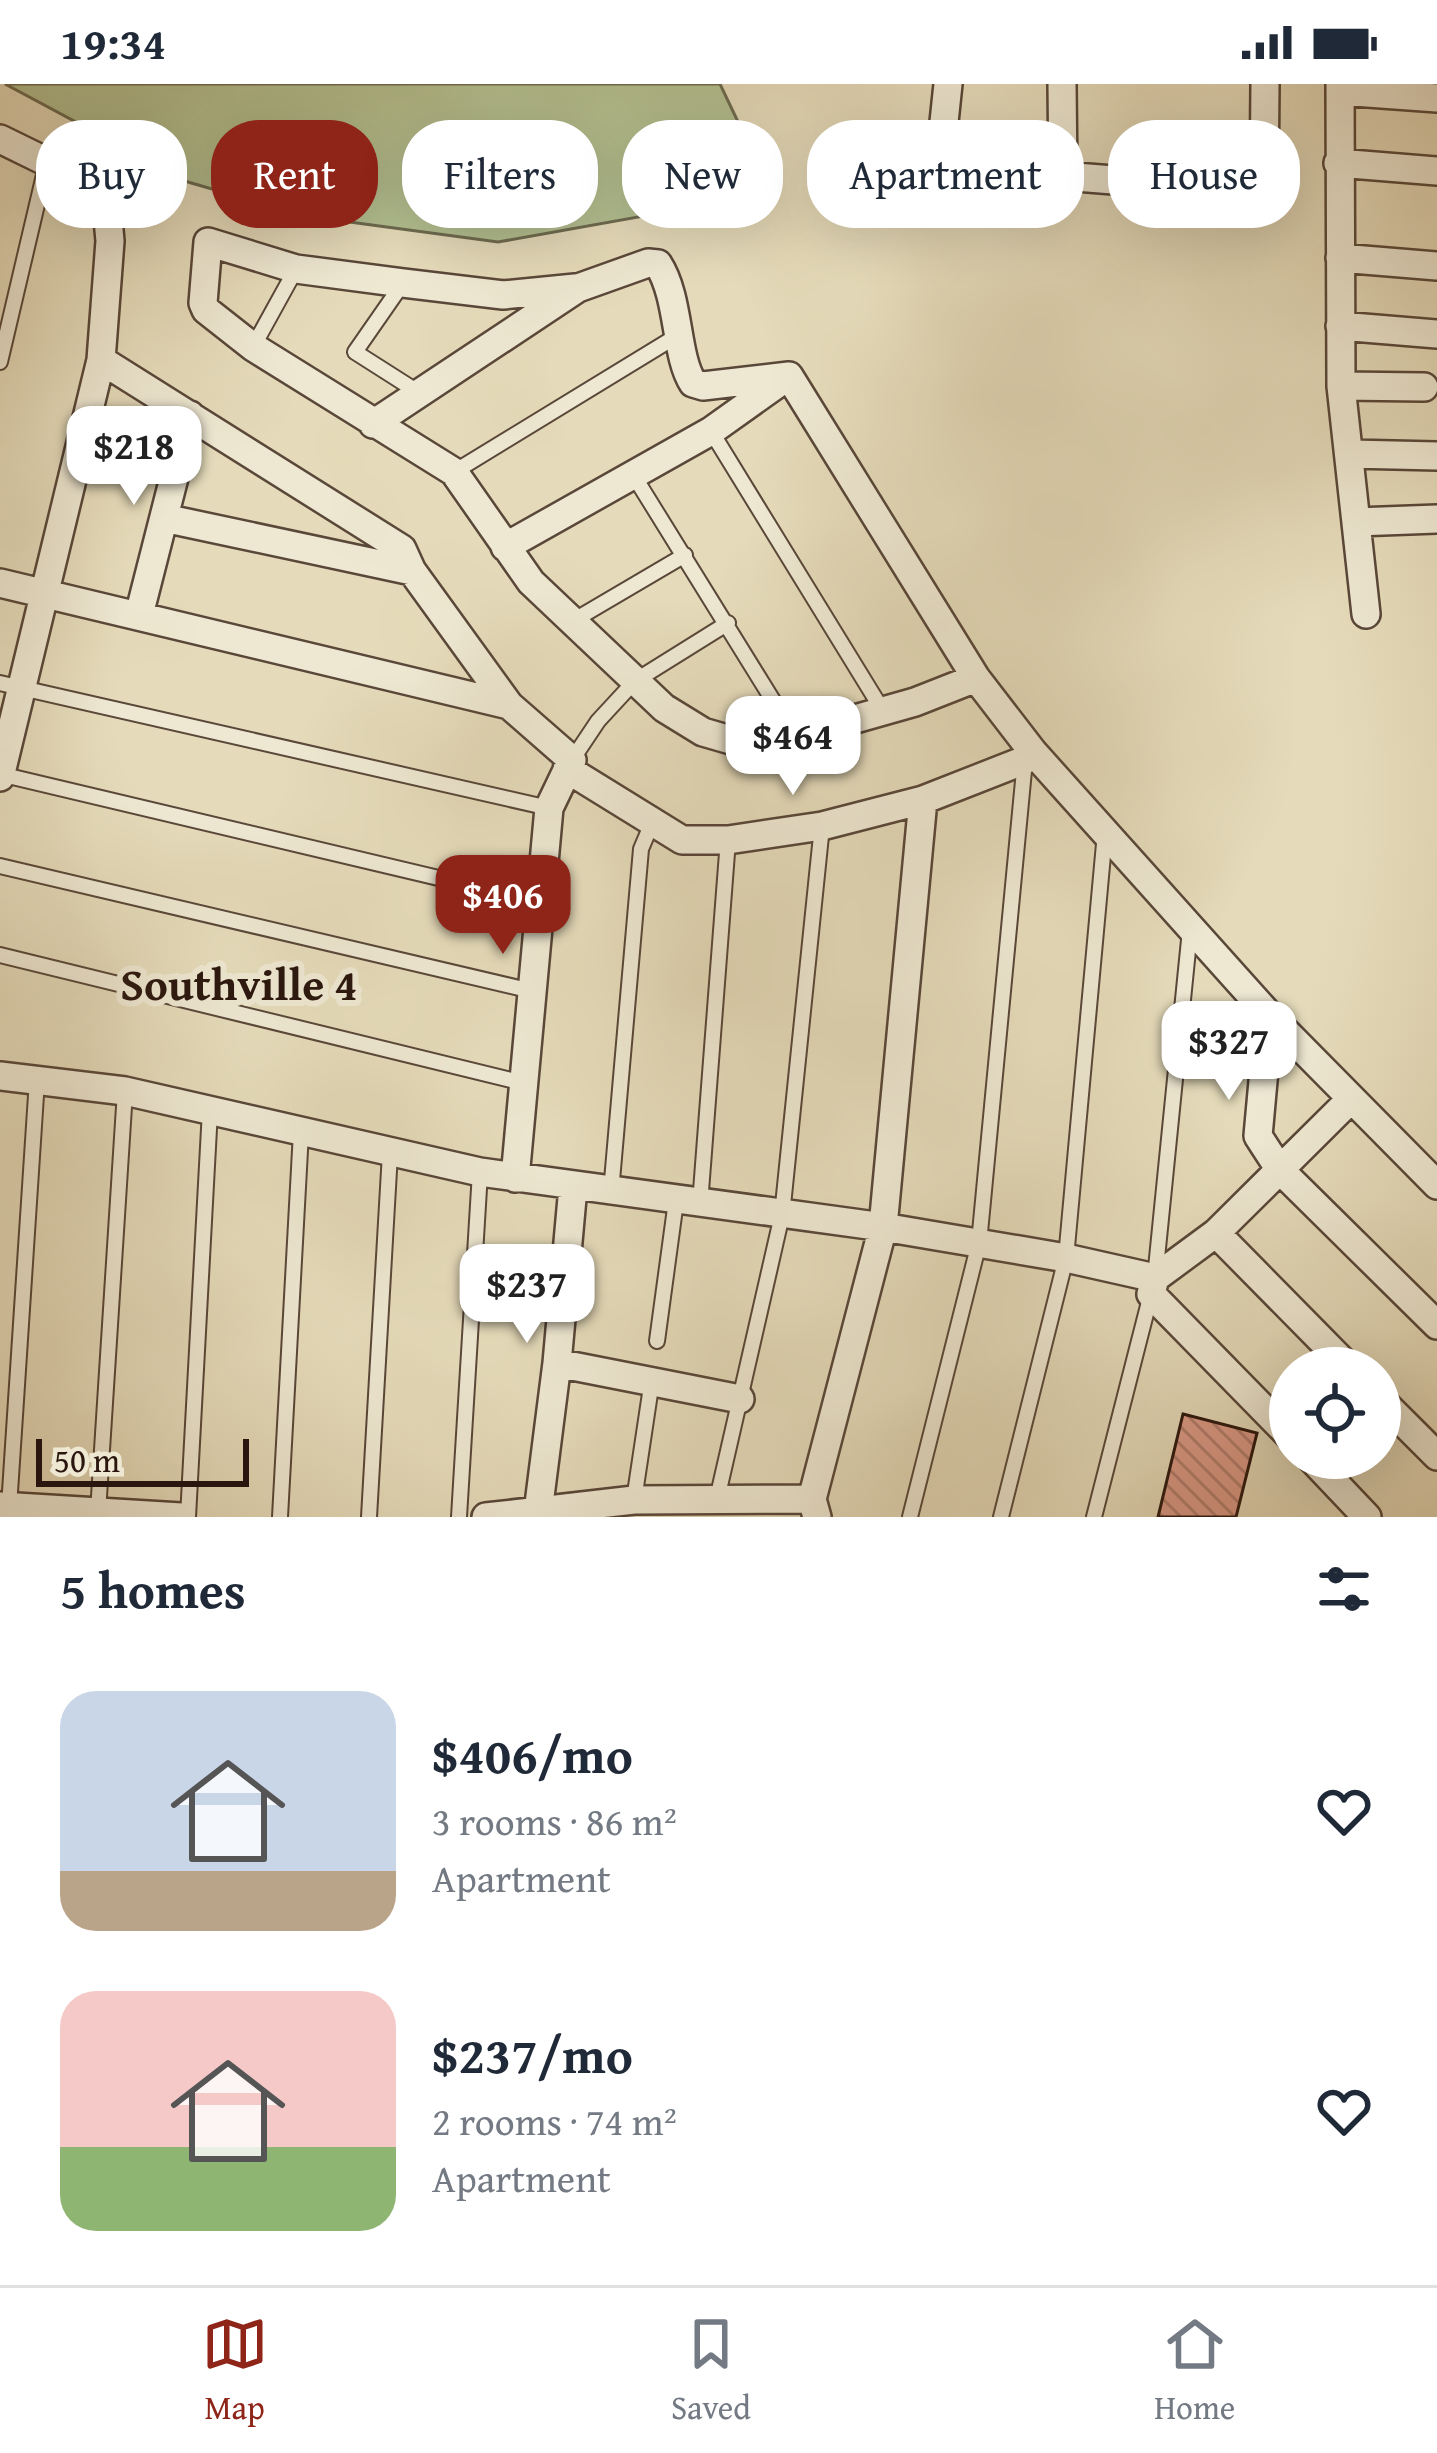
<!DOCTYPE html>
<html lang="en">
<head>
<meta charset="utf-8">
<style>
	body { margin:0; font-family:"Gentium Book Plus",serif; background:#f6f6f7; color:#1f2937; height:100vh; display:flex; flex-direction:column; font-size:45px; white-space:nowrap }
	* { box-sizing:border-box; margin:0 }
	p { font-size:39px; color:#747a83 }
	.icon { flex:none; width:66px; height:66px; fill:none; stroke:currentColor; stroke-width:2; stroke-linecap:round; stroke-linejoin:round }
	.map { position:relative; height:1433px; overflow:hidden }
	.side { display:flex; flex-direction:column; background:#fff; flex:1 }
	.side>* { flex:none }
	.top-card { position:absolute; left:36px; top:36px; width:1365px; height:108px; display:flex; gap:24px }
	.controls { position:absolute; left:1269px; top:1263px; display:grid; gap:24px }
	.controls a { display:grid; place-items:center; width:132px; height:132px; border-radius:50%; background:#fff; box-shadow:0 12px 48px #0002; font-size:60px }
	.scale { position:absolute; left:36px; bottom:30px; width:213px; box-sizing:border-box; padding-left:12px; border:6px solid #2a160e; border-top:0; font-size:33px; line-height:42px; white-space:nowrap; color:#2a160e; -webkit-text-stroke:9px #eee8d2; paint-order:stroke }
	.price { position:absolute; translate:-50% -102px; padding:0 27px; border-radius:24px; background:#fff; color:#222; font-size:39px; line-height:78px; filter:drop-shadow(0 3px 6px #0008) }
	.price::after { content:''; position:absolute; left:50%; top:72px; width:36px; height:27px; margin-left:-18px; background:inherit; clip-path:polygon(0 0,100% 0,50% 100%) }
	.price.on { background:#8f2418; color:#fff }
	ul { padding:0; list-style:none }
	li { display:flex; align-items:center; gap:36px; height:300px; padding:0 60px }
	li span { display:grid; place-items:center; flex:none; width:336px; height:240px; border-radius:36px; color:#555 }
	li>.icon { margin-inline-start:auto }
	span .icon { width:144px; height:144px; fill:#fffc; stroke-width:1 }
	li b { font-size:51px }
	h2 { display:flex; justify-content:space-between; align-items:center; height:144px; padding:0 60px; font-size:51px }
	.chip { padding:0 42px; border-radius:48px; background:#fff; box-shadow:0 12px 48px #0002; font-size:42px; line-height:108px }
	.chip.on { background:#8f2418; color:#fff }
	.status { display:flex; justify-content:space-between; align-items:center; height:84px; padding:0 60px; background:#fff; direction:ltr }
	.status svg { height:33px; fill:currentColor }
	.tabs { display:flex; justify-content:space-around; align-items:center; height:168px; border-top:3px solid #e0e1e3; background:#fff; font-size:33px; color:#747a83 }
	.tabs a { display:grid; justify-items:center; gap:6px }
	.tabs .on { color:#8f2418 }
	.map>svg:first-child { display:block }
	.grass { fill:#b3c091; stroke:#6e6b50; stroke-width:3 }
	.building { fill:url(#building-back-hatch); stroke:#2a160e; stroke-width:3 }
	.lines { fill:none; stroke-linecap:round; stroke-linejoin:round }
	.service-casing { stroke:#594739; stroke-width:18 }
	.minor-casing { stroke:#594739; stroke-width:32 }
	.service { stroke:#eee8d2; stroke-width:14 }
	.minor { stroke:#eee8d2; stroke-width:27 }
	.labels { text-anchor:middle; stroke-width:12; stroke-linejoin:round; paint-order:stroke }
	.neighbourhood-label { font-size:45px; font-weight:bold; fill:#2a160e; stroke:#eee8d2 }
</style>
</head>
<body>
<div class="status"><b>19:34</b><svg viewBox="0 0 49 12"><path d="M0 12V9h3v3zM5 12V6h3v6zM10 12V3h3v9zM15 12V0h3v12zM26 1h20v11H26zM47 4h2v5h-2z"/></svg></div>
<div class="map">
<svg width="1437" height="1433" viewBox="0 0 1437 1433">
	<defs>
		<pattern id="building-back-hatch" width="6" height="6" patternUnits="userSpaceOnUse" patternTransform="scale(3)"><rect width="6" height="6" fill="#da9987"/><path d="M-1 5l2 2M0 0l6 6M5-1l2 2" fill="none" stroke="#b17c6d"/></pattern>
	</defs>
	<rect width="100%" height="100%" fill="#e5dbba"/>
	<filter id="stains"><feTurbulence type="fractalNoise" baseFrequency=".00167" numOctaves="4"/><feColorMatrix values="0 0 0 0 .2 0 0 0 0 .09 0 0 0 0 .02 0 0 0 .5 -.17"/></filter>
	<radialGradient id="worn" r=".72"><stop offset=".6" stop-color="#630" stop-opacity="0"/><stop offset="1" stop-color="#630" stop-opacity=".3"/></radialGradient>
	<path class="grass" d="M5 0H720L772 109 498 158 305 132 188 98Z"/>
	<path class="building" d="M1183 1330 1257 1349 1236 1433H1158Z"/>
	<g class="lines">
		<g class="service-casing">
			<path id="service" d="M403 199 355 268 421 310
				M253 263 296 185
				M0 278 47 78
				M711 347 883 627
				M454 388 680 250
				M634 392 795 652
				M571 538 685 471
				M0 599 549 724
				M572 676 598 637 635 597 728 539
				M0 690 540 818
				M0 782 532 907
				M0 871 523 999
				M611 1108 641 765 652 739
				M700 1120 728 756
				M1155 1194 1190 846
				M657 1257 676 1117
				M717 1415 782 1131 822 742
				M634 1416 652 1296
				M9 1423 37 996
				M98 1428 125 1007
				M188 1433 210 1026
				M280 1433 301 1048
				M369 1433 390 1069
				M459 1433 480 1088
				M910 1433 979 1159 1025 676
				M1001 1433 1066 1174 1105 749
				M1094 1433 1151 1210"/>
		</g>
		<g class="minor-casing">
			<path id="minor" d="M1062 0 1063 92 1264 108 1265 0
				M1340 0 1341 302 1366 530
				M1340 7 1437 14
				M944 38 948 0
				M0 55 47 78 99 115 108 135 110 157 101 276 0 693
				M1338 79 1437 87
				M1340 174 1437 182
				M575 204 503 211 403 199 296 185 208 158 203 219 206 226 253 263 454 388 531 498 664 624 703 648 741 659 795 652 915 618 976 594
				M1340 242 1437 250
				M101 276 402 465 412 487 509 621
				M1341 302 1424 303
				M373 340 578 204 648 179 658 180C680 214 675 271 693 299L703 302 789 292 976 594 1033 668 1269 931 1437 1101
				M1351 370 1437 372
				M164 434 412 487
				M1356 438 1437 435
				M505 463 711 347 784 295
				M0 499 509 621 572 676 549 724 515 1094
				M139 531 190 331
				M567 685 682 756H728L822 742 923 716 1025 676 1033 668
				M1269 931 1258 1052 1280 1086 1437 1241
				M0 992 125 1007 480 1088 883 1143 1066 1174 1155 1194 1216 1149 1351 1015
				M1216 1149 1349 1284
				M1155 1194 1151 1210 1290 1352
				M557 1279 740 1315
				M1380 1315 1437 1372
				M1311 1374 1367 1433
				M0 1422 181 1433
				M538 1428 557 1279 573 1103
				M486 1433 634 1416 812 1415
				M817 1433 812 1415 883 1143 923 716"/>
		</g>
		<use href="#service" class="service"/>
		<use href="#minor" class="minor"/>
	</g>
	<g class="labels">
		<g class="neighbourhood-label">
			<text x="239" y="916">Southville 4</text>
		</g>
	</g>
	<rect width="100%" height="100%" filter="url(#stains)"/>
	<rect width="100%" height="100%" fill="url(#worn)"/>
</svg>
<div class="controls">
<a><svg class="icon" aria-label="locate" viewBox="0 0 24 24"><circle cx="12" cy="12" r="6"/><path d="M12 2v4M12 18v4M2 12h4M18 12h4"/></svg></a>
</div>
<div class="scale">50 m</div>
<b class="price" style="left:134px;top:424px">$218</b>
<b class="price" style="left:793px;top:714px">$464</b>
<b class="price on" style="left:503px;top:873px">$406</b>
<b class="price" style="left:1229px;top:1019px">$327</b>
<b class="price" style="left:527px;top:1262px">$237</b>
<div class="top-card">
<a class="chip">Buy</a>
<a class="chip on">Rent</a>
<a class="chip">Filters</a>
<a class="chip">New</a>
<a class="chip">Apartment</a>
<a class="chip">House</a>
</div>
</div>
<section class="side">
<h2>5 homes<svg class="icon" aria-label="filters" viewBox="0 0 24 24"><path d="M4 7h16M4 17h16"/><circle cx="9" cy="7" r="2"/><circle cx="15" cy="17" r="2"/></svg></h2>
<ul>
<li><span style="background:linear-gradient(#c9d6e8 75%,#b9a48a 0)"><svg class="icon" aria-label="home" viewBox="0 0 24 24"><path d="M3 11l9-7 9 7M6 9v11h12V9"/></svg></span><div><b>$406/mo</b><p>3 rooms · 86 m²</p><p>Apartment</p></div><svg class="icon" aria-label="heart" viewBox="0 0 24 24"><path d="M12 20l-8-8c-3-5 5-10 8-4 3-6 11-1 8 4z"/></svg></li>
<li><span style="background:linear-gradient(#f6c9c9 65%,#8fb573 0)"><svg class="icon" aria-label="home" viewBox="0 0 24 24"><path d="M3 11l9-7 9 7M6 9v11h12V9"/></svg></span><div><b>$237/mo</b><p>2 rooms · 74 m²</p><p>Apartment</p></div><svg class="icon" aria-label="heart" viewBox="0 0 24 24"><path d="M12 20l-8-8c-3-5 5-10 8-4 3-6 11-1 8 4z"/></svg></li>
</ul>
</section>
<nav class="tabs">
<a class="on"><svg class="icon" aria-label="map" viewBox="0 0 24 24"><path d="M3 6l6-2 6 2 6-2v14l-6 2-6-2-6 2zM9 4v14M15 6v14"/></svg>Map</a>
<a><svg class="icon" aria-label="saved" viewBox="0 0 24 24"><path d="M7 4h10v16l-5-4-5 4z"/></svg>Saved</a>
<a><svg class="icon" aria-label="home" viewBox="0 0 24 24"><path d="M3 11l9-7 9 7M6 9v11h12V9"/></svg>Home</a>
</nav>
</body>
</html>
